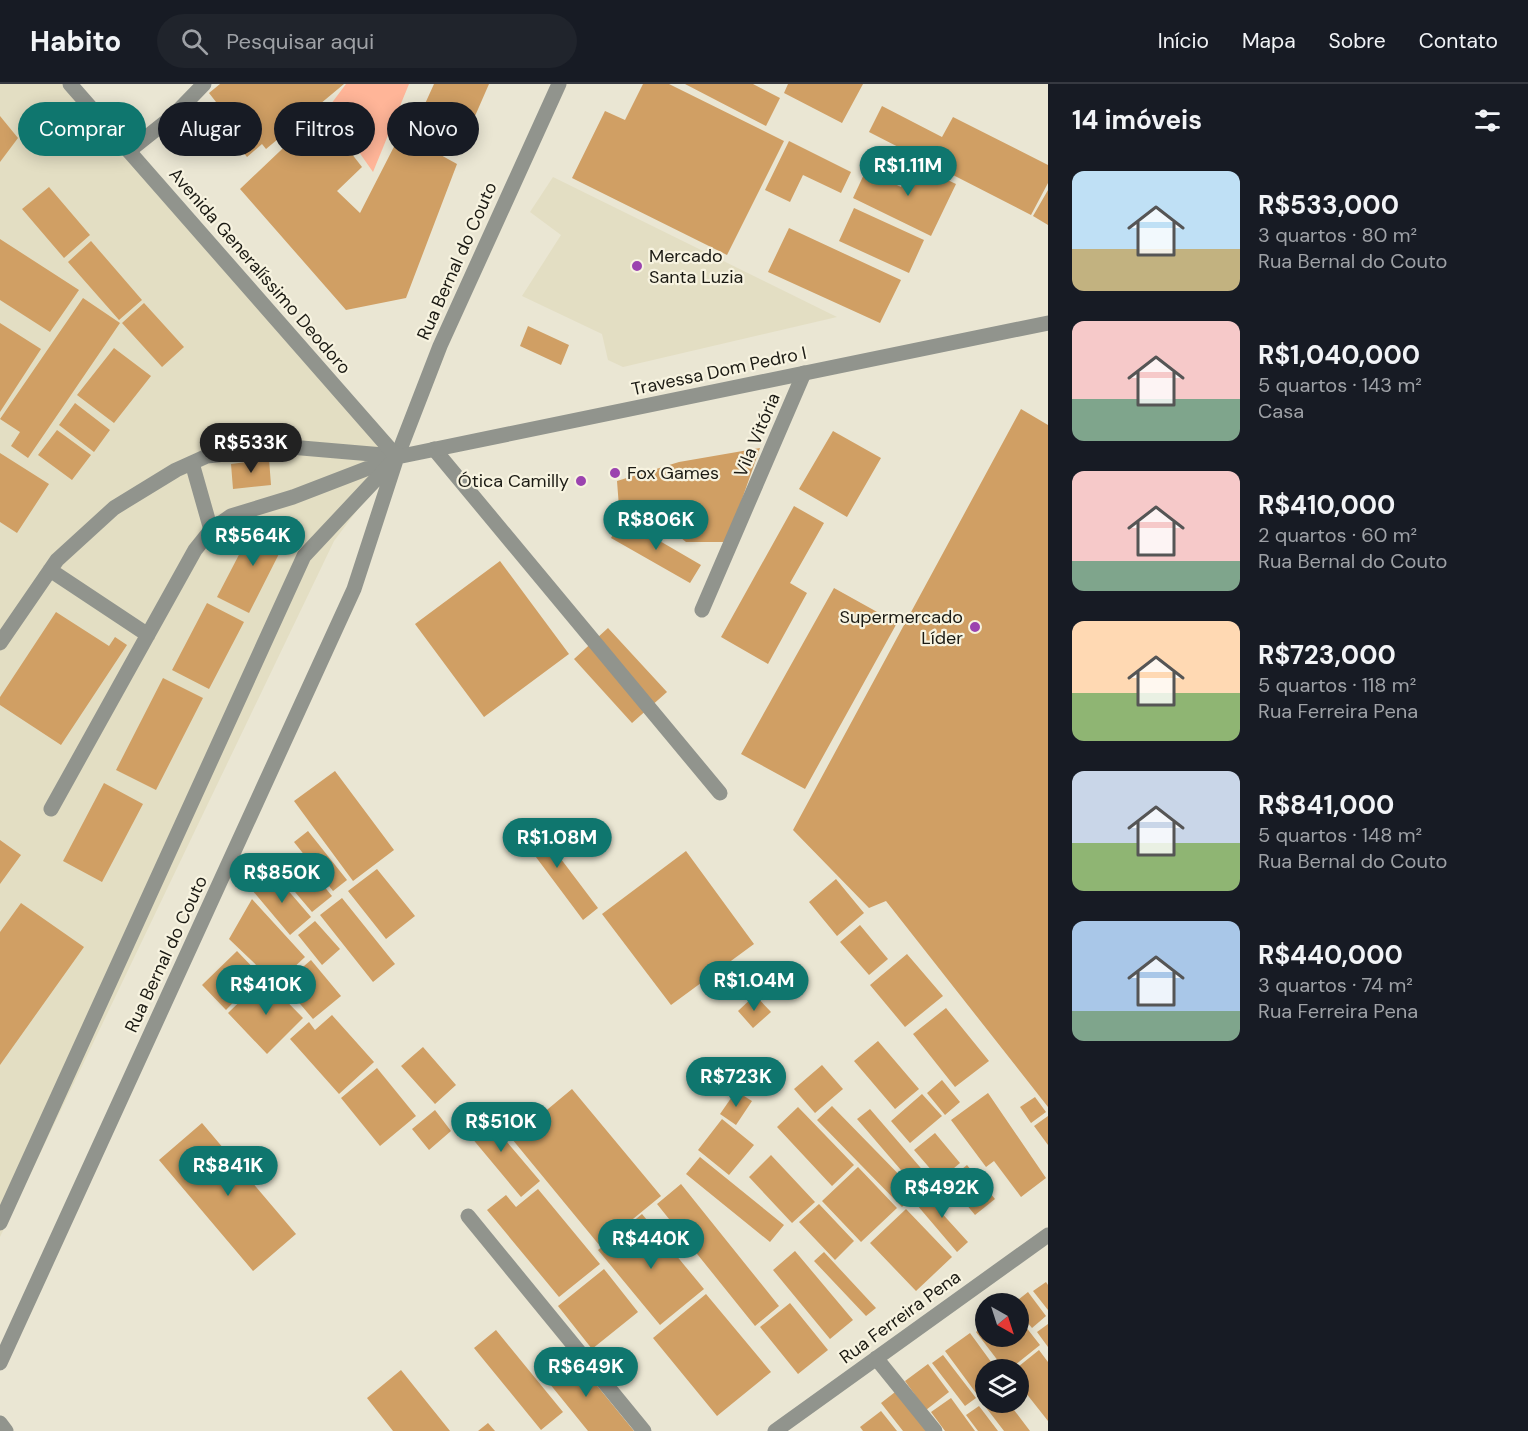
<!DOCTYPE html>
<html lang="pt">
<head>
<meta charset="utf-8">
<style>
	body { margin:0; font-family:"DM Sans",sans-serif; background:#20242c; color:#f1f3f6; height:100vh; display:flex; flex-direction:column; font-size:22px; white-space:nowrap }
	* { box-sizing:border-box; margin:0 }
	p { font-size:20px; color:#9ea1a6 }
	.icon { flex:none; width:33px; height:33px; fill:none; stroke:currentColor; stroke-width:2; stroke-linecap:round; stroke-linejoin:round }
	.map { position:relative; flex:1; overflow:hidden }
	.panel { display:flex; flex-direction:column; background:#171b24; width:480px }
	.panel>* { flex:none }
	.hud { position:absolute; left:18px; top:18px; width:570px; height:54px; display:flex; gap:12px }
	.needle { width:39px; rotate:141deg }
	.buttons { position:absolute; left:975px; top:1209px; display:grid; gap:12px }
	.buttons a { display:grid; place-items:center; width:54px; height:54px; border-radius:50%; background:#171b24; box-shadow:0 3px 15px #0003; font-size:30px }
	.price { position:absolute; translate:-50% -51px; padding:0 14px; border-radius:21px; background:#0f766e; color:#fff; font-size:20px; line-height:39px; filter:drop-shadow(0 2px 3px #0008) }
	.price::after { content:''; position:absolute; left:50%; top:36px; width:18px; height:14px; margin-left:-9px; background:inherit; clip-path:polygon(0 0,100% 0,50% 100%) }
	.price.on { background:#222; color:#fff }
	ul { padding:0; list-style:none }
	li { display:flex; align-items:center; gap:18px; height:150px; padding:0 24px }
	li span { display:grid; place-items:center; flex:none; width:168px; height:120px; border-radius:12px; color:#555 }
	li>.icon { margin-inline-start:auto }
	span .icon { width:72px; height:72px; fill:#fffc; stroke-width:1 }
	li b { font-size:26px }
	h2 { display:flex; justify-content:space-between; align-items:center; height:72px; padding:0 24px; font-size:26px }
	.chip { padding:0 21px; border-radius:27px; background:#171b24; box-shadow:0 3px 15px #0003; font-size:21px; line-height:54px }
	.chip.on { background:#0f766e; color:#fff }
	header { display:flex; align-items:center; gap:36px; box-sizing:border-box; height:84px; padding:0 30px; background:#171b24; border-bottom:2px solid #363941 }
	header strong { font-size:28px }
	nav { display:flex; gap:33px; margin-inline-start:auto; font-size:21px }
	.search { width:420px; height:54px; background:#20242c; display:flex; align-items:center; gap:15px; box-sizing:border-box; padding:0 21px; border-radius:33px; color:#9ea1a6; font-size:22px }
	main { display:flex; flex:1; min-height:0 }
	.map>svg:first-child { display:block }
	.built { fill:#e3dec3 }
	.green { fill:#ffb598 }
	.building { fill:#d09f64 }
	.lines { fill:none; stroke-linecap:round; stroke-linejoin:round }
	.service { stroke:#91948d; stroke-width:15 }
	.minor { stroke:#91948d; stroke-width:15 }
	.tertiary { stroke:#91948d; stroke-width:15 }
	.poi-dot { fill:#9b43af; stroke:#f7f3e0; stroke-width:2 }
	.labels { text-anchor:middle; stroke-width:4.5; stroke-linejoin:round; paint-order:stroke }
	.poi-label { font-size:18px; fill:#1b1a13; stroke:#f7f3e0; text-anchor:start }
	.street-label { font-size:18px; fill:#1b1a13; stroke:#f7f3e0 }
</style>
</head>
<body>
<header>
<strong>Habito</strong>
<div class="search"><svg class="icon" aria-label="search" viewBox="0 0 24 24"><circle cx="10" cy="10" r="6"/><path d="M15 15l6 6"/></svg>Pesquisar aqui</div>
<nav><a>Início</a><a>Mapa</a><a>Sobre</a><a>Contato</a></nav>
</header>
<main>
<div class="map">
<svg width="1048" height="1347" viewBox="0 0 1048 1347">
	<rect width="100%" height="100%" fill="#eae6d3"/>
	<path class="built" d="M0 0H68L397 373 334 457 0 1153Z
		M553 93 837 233 623 283 608 276 602 250 522 212 561 151 530 128Z"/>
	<path class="green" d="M346 0H409L373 88 328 24Z"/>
	<path class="building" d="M220 0H344L266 65 262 60 247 73 208 25 216 18 209 9Z
		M434 0H489L461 64 414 44Z
		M643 0H669L784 57 727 171 572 94 605 27 625 36Z
		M685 0H753L780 14 766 42Z
		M788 0H863L842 39 784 9Z
		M882 22 942 53 953 33 1048 81V99L1031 131 869 48Z
		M320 29 362 83 337 107 360 129 401 49 457 80 406 214 346 226 240 105Z
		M0 32 18 54 0 78Z
		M789 57 851 88 841 109 803 91 790 118 765 106Z
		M912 79 956 100 931 152 853 114 866 86 901 103Z
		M49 103 90 151 64 174 22 125Z
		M1048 106V141L1033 132Z
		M854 124 924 156 909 189 839 157Z
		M789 144 901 196 880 239 768 188Z
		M0 155 79 206 50 248 0 216Z
		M91 157 142 216 119 236 68 178Z
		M83 214 120 239 28 374 11 362 20 348 0 335Z
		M144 219 184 263 162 283 122 239Z
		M0 239 41 265 0 328Z
		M528 242 569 261 561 281 520 262Z
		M114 264 151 292 114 339 77 311Z
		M75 319 110 346 94 368 59 341Z
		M1021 325 1048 341V1023L886 817 869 824 793 746Z
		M57 346 91 371 72 396 38 371Z
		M833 347 881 374 847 433 799 405Z
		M760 364 727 458H686L647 426 619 423 617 397 679 378Z
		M0 369 49 400 17 449 0 438Z
		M269 375 271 401 233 405 231 380Z
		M794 422 824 439 790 499 807 509 768 580 721 553Z
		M622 435 701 481 690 499 611 454Z
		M257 436 288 452 249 529 217 513Z
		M500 477 569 570 484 633 415 540Z
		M834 504 897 539 805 705 741 670Z
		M207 519 244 538 209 605 172 586Z
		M56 528 109 562 115 553 127 561 61 661 0 621V613Z
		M608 544 667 608 632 639 574 575Z
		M163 594 203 614 156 706 116 686Z
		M335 687 394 766 353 797 294 717Z
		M104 699 143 720 102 798 63 777Z
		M530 734 598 824 583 836 515 745Z
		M308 747 347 796 333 807 294 758Z
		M0 756 21 771 0 800Z
		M686 767 754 860 671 921 602 830Z
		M298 771 332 812 312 828 278 788Z
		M377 785 415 832 386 855 348 807Z
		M273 789 311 833 290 851 252 806Z
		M836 795 864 829 837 852 809 818Z
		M342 814 395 880 373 898 320 831Z
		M252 815 305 873 276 900 229 855Z
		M21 819 84 863 0 981V848Z
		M315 837 340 865 322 881 298 851Z
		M860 841 888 875 869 891 840 858Z
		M237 867 260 891 226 926 202 901Z
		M907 870 943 912 905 943 870 901Z
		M311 876 341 912 313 935 283 900Z
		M264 894 303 934 267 970 228 929Z
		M755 911 771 928 753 944 738 927Z
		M946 924 989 977 955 1003 913 950Z
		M332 931 374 978 339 1010 290 955 309 938 315 946Z
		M878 957 919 1005 895 1025 854 977Z
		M423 963 456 1001 435 1020 401 982Z
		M822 981 843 1005 815 1029 794 1005Z
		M377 984 416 1032 380 1062 341 1014Z
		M942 996 960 1018 945 1031 927 1009Z
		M572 1005 661 1112 600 1162 512 1055Z
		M736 1007 752 1017 736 1041 720 1030Z
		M988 1009 1046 1094 1021 1113 994 1077 986 1083 951 1036Z
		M922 1010 942 1032 910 1059 891 1037Z
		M1035 1013 1046 1028 1031 1039 1020 1023Z
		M832 1022 916 1108 902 1123 817 1036Z
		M798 1023 854 1081 832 1102 777 1043Z
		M870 1025 932 1097 919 1107 857 1035Z
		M435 1026 451 1047 429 1066 412 1045Z
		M480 1026 540 1097 521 1113 461 1041Z
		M1048 1032V1061L1034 1042Z
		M722 1035 754 1061 729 1091 698 1066Z
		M202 1039 296 1150 253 1187 159 1076Z
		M935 1049 960 1079 940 1096 914 1066Z
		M771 1071 815 1118 792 1139 749 1093Z
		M700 1073 784 1141 770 1158 686 1090Z
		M967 1081 995 1115 975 1131 947 1097Z
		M858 1083 897 1124 861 1158 822 1117Z
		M681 1100 779 1222 755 1242 657 1120Z
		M938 1103 949 1115 938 1125 968 1158 957 1168 917 1121Z
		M538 1105 600 1180 559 1213 487 1126 506 1111 516 1123Z
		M819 1120 854 1157 835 1176 799 1138Z
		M906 1125 952 1173 916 1207 870 1159Z
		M642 1130 704 1205 660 1241 598 1166Z
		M795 1167 853 1236 830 1255 773 1186Z
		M824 1168 876 1224 866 1232 814 1177Z
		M604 1185 638 1228 592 1265 558 1222Z
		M1046 1198 1048 1201V1226L1033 1207Z
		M1028 1208 1046 1232 1032 1244 1018 1227V1220H1013Z
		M706 1210 771 1288 717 1332 653 1254Z
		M790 1219 828 1266 798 1290 760 1243Z
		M1018 1233 1040 1261 1009 1286H1005L976 1248 986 1240V1252H1018Z
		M1048 1240V1263L1037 1248Z
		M496 1246 563 1328 541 1346 474 1264Z
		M970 1249 997 1286H986V1302L976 1309 945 1267Z
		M1039 1266 1048 1278V1337L1018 1299V1286H1014Z
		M572 1271 634 1347H588L545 1294Z
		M943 1271 976 1314 965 1322 932 1279Z
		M928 1280 949 1308 926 1326 905 1297Z
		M401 1286 450 1347H393L367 1314Z
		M899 1305 931 1347H903L881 1319Z
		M986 1313V1318H1008L1030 1347H1004L981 1317Z
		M951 1314 975 1347H945L931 1328Z
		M979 1322 998 1347H978L966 1331Z
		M881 1327 897 1347H863L860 1343Z
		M488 1339 495 1347H478Z"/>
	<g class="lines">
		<path class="service" d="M129 67 173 32 204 0
			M434 365 720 709
			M192 379 211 446
			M50 486 148 551
			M0 559 57 476 114 424 176 386 207 372 290 363 395 372
			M51 725 195 466 211 446 231 432 293 413 397 373
			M468 1132 644 1347"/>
		<path class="minor" d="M397 373 440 262 559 0
			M702 526 804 289
			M876 1274 935 1347
			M0 1339 6 1347
			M775 1347 1048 1151"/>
		<path class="tertiary" d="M70 0 397 373
			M397 373 1048 239
			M0 1139 304 472 393 377
			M0 1279 354 505 397 373"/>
	</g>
	<g class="poi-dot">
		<circle cx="637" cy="182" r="6"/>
		<circle cx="615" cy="389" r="6"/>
		<circle cx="581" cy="397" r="6"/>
		<circle cx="975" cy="543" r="6"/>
	</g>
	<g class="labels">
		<g class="poi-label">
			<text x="649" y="178">Mercado<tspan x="649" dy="21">Santa Luzia</tspan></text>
			<text x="627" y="395">Fox Games</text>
			<text x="569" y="403" text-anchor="end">Ótica Camilly</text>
			<text x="963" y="539" text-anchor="end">Supermercado<tspan x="963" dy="21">Líder</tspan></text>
		</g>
		<g class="street-label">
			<text transform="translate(457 177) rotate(-66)" y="6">Rua Bernal do Couto</text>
			<text transform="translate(260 187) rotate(49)" y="6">Avenida Generalíssimo Deodoro</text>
			<text transform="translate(719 287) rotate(-12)" y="6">Travessa Dom Pedro I</text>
			<text transform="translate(757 351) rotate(-67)" y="6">Vila Vitória</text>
			<text transform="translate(166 870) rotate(-65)" y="6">Rua Bernal do Couto</text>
			<text transform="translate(900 1233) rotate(-36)" y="6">Rua Ferreira Pena</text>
		</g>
	</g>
</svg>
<div class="buttons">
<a><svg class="needle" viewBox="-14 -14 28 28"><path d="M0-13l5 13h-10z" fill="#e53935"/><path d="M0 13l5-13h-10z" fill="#9ea1a6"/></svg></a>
<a><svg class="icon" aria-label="layers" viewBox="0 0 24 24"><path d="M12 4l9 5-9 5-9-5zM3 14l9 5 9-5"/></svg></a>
</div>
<b class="price" style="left:908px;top:113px">R$1.11M</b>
<b class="price on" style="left:251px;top:390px">R$533K</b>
<b class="price" style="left:656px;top:467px">R$806K</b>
<b class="price" style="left:253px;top:483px">R$564K</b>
<b class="price" style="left:557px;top:785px">R$1.08M</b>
<b class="price" style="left:282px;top:820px">R$850K</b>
<b class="price" style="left:754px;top:928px">R$1.04M</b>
<b class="price" style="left:266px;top:932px">R$410K</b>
<b class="price" style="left:736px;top:1024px">R$723K</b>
<b class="price" style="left:501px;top:1069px">R$510K</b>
<b class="price" style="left:228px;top:1113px">R$841K</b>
<b class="price" style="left:942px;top:1135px">R$492K</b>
<b class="price" style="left:651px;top:1186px">R$440K</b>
<b class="price" style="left:586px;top:1314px">R$649K</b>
<div class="hud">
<a class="chip on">Comprar</a>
<a class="chip">Alugar</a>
<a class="chip">Filtros</a>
<a class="chip">Novo</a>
</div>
</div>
<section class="panel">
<h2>14 imóveis<svg class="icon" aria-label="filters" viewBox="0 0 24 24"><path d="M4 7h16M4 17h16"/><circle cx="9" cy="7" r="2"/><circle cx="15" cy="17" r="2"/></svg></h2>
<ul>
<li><span style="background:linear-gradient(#bfe0f5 65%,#c2b280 0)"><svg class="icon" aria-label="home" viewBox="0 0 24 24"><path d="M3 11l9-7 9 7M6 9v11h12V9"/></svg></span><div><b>R$533,000</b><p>3 quartos · 80 m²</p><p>Rua Bernal do Couto</p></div></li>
<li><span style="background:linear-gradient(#f6c9c9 65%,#7fa58c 0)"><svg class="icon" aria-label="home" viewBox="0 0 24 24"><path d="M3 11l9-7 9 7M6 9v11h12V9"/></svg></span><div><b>R$1,040,000</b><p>5 quartos · 143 m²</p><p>Casa</p></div></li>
<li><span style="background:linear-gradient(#f6c9c9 75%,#7fa58c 0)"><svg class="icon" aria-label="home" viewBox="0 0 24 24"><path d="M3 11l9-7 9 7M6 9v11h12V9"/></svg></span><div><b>R$410,000</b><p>2 quartos · 60 m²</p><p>Rua Bernal do Couto</p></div></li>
<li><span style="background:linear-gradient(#ffd9b3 60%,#8fb573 0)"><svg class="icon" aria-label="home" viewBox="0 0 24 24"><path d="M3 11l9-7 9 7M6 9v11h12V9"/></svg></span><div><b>R$723,000</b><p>5 quartos · 118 m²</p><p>Rua Ferreira Pena</p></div></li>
<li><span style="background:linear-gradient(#c9d6e8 60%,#8fb573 0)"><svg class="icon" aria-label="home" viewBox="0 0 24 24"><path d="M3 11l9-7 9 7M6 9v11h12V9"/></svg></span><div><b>R$841,000</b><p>5 quartos · 148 m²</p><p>Rua Bernal do Couto</p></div></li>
<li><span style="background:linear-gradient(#a9c7e8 75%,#7fa58c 0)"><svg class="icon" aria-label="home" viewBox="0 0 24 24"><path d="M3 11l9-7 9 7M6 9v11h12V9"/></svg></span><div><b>R$440,000</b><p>3 quartos · 74 m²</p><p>Rua Ferreira Pena</p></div></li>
</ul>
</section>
</main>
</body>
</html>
